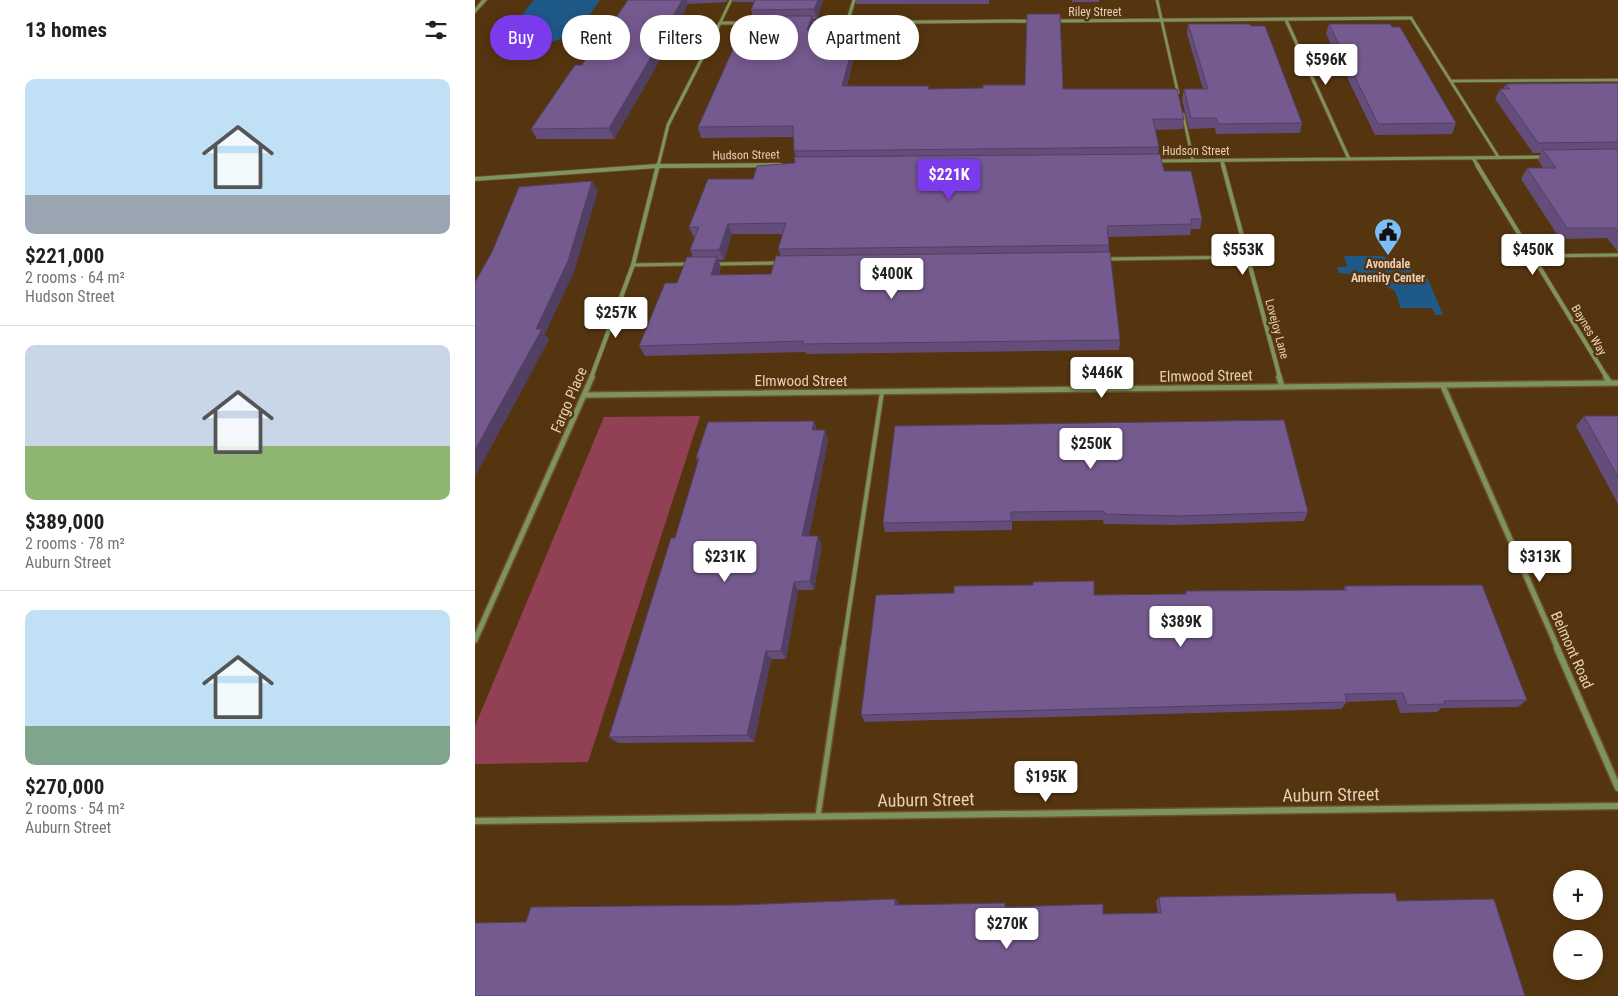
<!DOCTYPE html>
<html lang="en">
<head>
<meta charset="utf-8">
<style>
	body { margin:0; font-family:"Roboto Condensed",sans-serif; background:#f2f2f2; color:#202124; height:100vh; display:flex; flex-direction:column; font-size:19px; white-space:nowrap }
	* { box-sizing:border-box; margin:0 }
	p { font-size:16px; color:#757577 }
	.icon { flex:none; width:28px; height:28px; fill:none; stroke:currentColor; stroke-width:2; stroke-linecap:round; stroke-linejoin:round }
	.map { position:relative; flex:1; overflow:hidden }
	.panel { display:flex; flex-direction:column; background:#fff; width:475px }
	.panel>* { flex:none }
	.hud { position:absolute; left:15px; top:15px; width:475px; height:45px; display:flex; gap:10px }
	.buttons { position:absolute; left:1078px; top:870px; display:grid; gap:10px }
	.buttons a { display:grid; place-items:center; width:50px; height:50px; border-radius:50%; background:#fff; box-shadow:0 2px 12px #0003; font-size:25px }
	.price { position:absolute; translate:-50% -42px; padding:0 11px; border-radius:5px; background:#fff; color:#222; font-size:16px; line-height:32px; filter:drop-shadow(0 1px 2px #0008) }
	.price::after { content:''; position:absolute; left:50%; top:30px; width:15px; height:11px; margin-left:-8px; background:inherit; clip-path:polygon(0 0,100% 0,50% 100%) }
	.price.active { background:#7c3aed; color:#fff }
	ul { padding:0; list-style:none }
	li { display:grid; align-content:center; gap:10px; height:265px; padding:0 25px }
	li+li { border-top:1px solid #e0e0e0 }
	li span { display:grid; place-items:center; height:155px; border-radius:10px; color:#555 }
	li>.icon { margin-inline-start:auto }
	span .icon { width:90px; height:90px; fill:#fffc; stroke-width:1 }
	li b { font-size:21px }
	h2 { display:flex; justify-content:space-between; align-items:center; height:60px; padding:0 25px; font-size:21px }
	.chip { padding:0 18px; border-radius:22px; background:#fff; box-shadow:0 2px 12px #0003; font-size:18px; line-height:45px }
	.chip.active { background:#7c3aed; color:#fff }
	main { display:flex; flex:1; min-height:0 }
	.map>svg:first-child { display:block }
	.green { fill:#924054 }
	.water { fill:#1f5988 }
	.lines { fill:none; stroke-linecap:round; stroke-linejoin:round }
	.service-far3-casing { stroke:#6f512d; stroke-width:4 }
	.service-far2-casing { stroke:#6f512d; stroke-width:5 }
	.service-far1-casing { stroke:#6f512d; stroke-width:6 }
	.service-casing { stroke:#6f512d; stroke-width:8 }
	.minor-far3-casing { stroke:#6f512d; stroke-width:4.5 }
	.minor-far2-casing { stroke:#6f512d; stroke-width:5.5 }
	.minor-far1-casing { stroke:#6f512d; stroke-width:8 }
	.minor-casing { stroke:#6f512d; stroke-width:9 }
	.tertiary-casing { stroke:#6f512d; stroke-width:2 }
	.service-far3 { stroke:#7d945d; stroke-width:2.5 }
	.service-far2 { stroke:#7d945d; stroke-width:3 }
	.service-far1 { stroke:#7d945d; stroke-width:4 }
	.service { stroke:#7d945d; stroke-width:5 }
	.minor-far3 { stroke:#7d945d; stroke-width:3 }
	.minor-far2 { stroke:#7d945d; stroke-width:4 }
	.minor-far1 { stroke:#7d945d; stroke-width:5 }
	.minor { stroke:#7d945d; stroke-width:6 }
	.tertiary { fill:#7d945d; fill-rule:evenodd }
	.wall { fill:#654d7b; fill-rule:evenodd }
	.shaded-wall { fill:#523f64 }
	.building { fill:#755a8f; stroke:#523f64 }
	.labels { text-anchor:middle; stroke-width:5; stroke-linejoin:round; paint-order:stroke }
	.far-street-label { font-size:12px; fill:#e7cfb6; stroke:#55350f }
	.far-poi-label { font-size:12px; font-weight:bold; fill:#e7cfb6; stroke:#55350f }
	.street-label { font-size:15px; fill:#e7cfb6; stroke:#55350f }
	.near-street-label { font-size:18px; fill:#e7cfb6; stroke:#55350f }
</style>
</head>
<body>
<main>
<section class="panel">
<h2>13 homes<svg class="icon" aria-label="filters" viewBox="0 0 24 24"><path d="M4 7h16M4 17h16"/><circle cx="9" cy="7" r="2"/><circle cx="15" cy="17" r="2"/></svg></h2>
<ul>
<li><span style="background:linear-gradient(#bfe0f5 75%,#9aa5b1 0)"><svg class="icon" aria-label="home" viewBox="0 0 24 24"><path d="M3 11l9-7 9 7M6 9v11h12V9"/></svg></span><div><b>$221,000</b><p>2 rooms · 64 m²</p><p>Hudson Street</p></div></li>
<li><span style="background:linear-gradient(#c9d6e8 65%,#8fb573 0)"><svg class="icon" aria-label="home" viewBox="0 0 24 24"><path d="M3 11l9-7 9 7M6 9v11h12V9"/></svg></span><div><b>$389,000</b><p>2 rooms · 78 m²</p><p>Auburn Street</p></div></li>
<li><span style="background:linear-gradient(#bfe0f5 75%,#7fa58c 0)"><svg class="icon" aria-label="home" viewBox="0 0 24 24"><path d="M3 11l9-7 9 7M6 9v11h12V9"/></svg></span><div><b>$270,000</b><p>2 rooms · 54 m²</p><p>Auburn Street</p></div></li>
</ul>
</section>
<div class="map">
<svg width="1143" height="996" viewBox="0 0 1143 996">
	<rect width="100%" height="100%" fill="#55350f"/>
	<path class="green" d="M225 416 113 762 0 764V726L129 417Z"/>
	<path class="water" d="M59 0H125C108 24 100 41 69 42 61 42 53 42 45 40L41 31 49 12Z
		M869 256H908L953 279 968 315H960L957 308H926L920 291 904 283H878L875 274 864 273 862 267H872Z"/>
	<g class="lines">
		<g class="service-far3-casing">
			<path id="service-far3" d="M682 0 703 93
				M936 18 1024 158
				M245 23 256 0
				M976 81 1143 80
				M708 114 718 161"/>
		</g>
		<g class="service-far2-casing">
			<path id="service-far2" d="M1057 256 1143 255
				M632 259 772 257
				M240 264 303 263
				M158 265 213 264"/>
		</g>
		<g class="service-far1-casing">
			<path id="service-far1" d="M368 649 407 392"/>
		</g>
		<g class="service-casing">
			<path id="service" d="M343 816 368 648"/>
		</g>
		<g class="minor-far3-casing">
			<path id="minor-far3" d="M811 20 874 159
				M579 21 936 18
				M332 23 556 21
				M372 23 379 0
				M998 158 1003 166
				M681 161 1070 157
				M747 161 748 166
				M181 166 305 165
				M183 166 193 125 245 23H276"/>
		</g>
		<g class="minor-far2-casing">
			<path id="minor-far2" d="M748 165 805 378
				M1002 165 1132 378
				M0 179 182 166 305 165
				M116 378 158 265 183 165"/>
		</g>
		<g class="minor-far1-casing">
			<path id="minor-far1" d="M804 377 807 387
				M1131 377 1135 383
				M968 386 1083 649
				M110 395 1143 383
				M0 640 117 377"/>
		</g>
		<g class="minor-casing">
			<path id="minor" d="M1082 648 1143 788
				M0 821 1143 806"/>
		</g>
		<g class="tertiary-casing">
			<path id="tertiary" d="M7 0H12L0 13V9Z"/>
		</g>
		<use href="#service-far3" class="service-far3"/>
		<use href="#service-far2" class="service-far2"/>
		<use href="#service-far1" class="service-far1"/>
		<use href="#service" class="service"/>
		<use href="#minor-far3" class="minor-far3"/>
		<use href="#minor-far2" class="minor-far2"/>
		<use href="#minor-far1" class="minor-far1"/>
		<use href="#minor" class="minor"/>
		<use href="#tertiary" class="tertiary"/>
	</g>
	<path class="wall" d="M153 0H253L251 2 213 4 177 74 139 139H62L56 129 123 44Z
		M258 0H348L342 19H338L339 26 338 30 383 40 372 86 454 89H588L709 119 708 129 680 130 684 147 683 154 689 171 727 219 725 229H716L715 235 633 237 634 245V252L645 340 644 350 331 354V352L170 356 164 346 218 257 215 250 220 238H219L214 227 278 179 320 163 321 157 319 151 318 137 226 138 223 127 278 16 276 10 279 2H258ZM257 234H308L303 249 306 256 296 274 244 275 246 267 243 260H249Z
		M381 0H514V4H381Z
		M597 0H624V2H597Z
		M713 24 827 123 825 133 741 134 740 128 714 129 707 99 709 89H728L712 34Z
		M854 24 981 123 977 134 900 135 851 34Z
		M1143 83V252L1132 238 1085 239 1046 179 1052 168H1068L1063 160 1066 153H1058L1020 99 1025 89H1028L1031 84Z
		M1109 416H1143V504L1101 426Z
		M339 421 342 430H350L353 441 334 536 347 545 339 590H323L311 659H296L279 742 143 743 134 737 200 538 223 462 221 458Z
		M420 426 833 512 829 521 701 525 629 524 628 520 537 521V530L410 532 408 523Z
		M558 585 619 595 710 594 711 591 868 590 870 586 1052 700 1043 707 966 708 962 712 925 713 921 700 872 702 866 709 390 722 386 715 479 593Z
		M684 897 922 901 1050 996 51 922 264 905 420 899 424 903V905L531 907 628 914 683 913 681 901Z"/>
	<path class="shaded-wall" d="M207 0H212L213 4 177 74 139 139 134 128Z
		M343 0H348L342 19 339 9Z
		M337 16 339 26 334 40 332 30Z
		M382 30 383 40 369 97 367 86Z
		M117 181 123 191 99 272 70 334 74 340 0 477V450L61 329Z
		M253 224 257 234 249 260 244 250Z
		M242 257 246 267 240 285 236 275Z
		M339 421 342 431 337 430Z
		M350 430 353 441 332 545 327 536Z
		M343 536 347 545 339 590 335 581Z
		M319 582 323 590 311 659 306 651Z
		M291 651 296 659 279 742 272 735Z
		M420 899 424 903 423 909 420 905Z"/>
	<path class="building" d="M153 0H207L172 64 134 128 56 129 100 65H107L121 44H123Z
		M280 0H343L339 9 276 10Z
		M552 14H585L588 89H702L709 119H678L684 147 319 151 318 126 223 127 273 16H337L332 30H382L367 86H454L453 89 508 88V85H550Z
		M713 24H774L776 26H790L827 123 743 124 741 118H716L709 89H733Z
		M854 24H915L917 27H925L981 123 903 124Z
		M1143 83V142L1063 143 1025 89H1035L1031 84Z
		M1143 149V232L1140 228H1092L1052 168H1081L1068 150Z
		M685 154 689 171H716L727 219H716L717 224 632 226 634 245 303 249 311 223 253 224 244 250H215L224 227H214L233 179H278L282 166 320 163 319 157Z
		M117 181 93 261 61 329H67L0 450V282L17 252 44 187Z
		M635 252 645 340 328 344V341L164 346 190 283H202L212 257H242L236 275 296 274 301 256Z
		M1109 416H1143V477Z
		M809 420 833 512 703 516 630 514 629 511 536 512V521L408 523 420 426Z
		M339 421 337 430H350L327 536H343L335 581 319 582 306 651H291L272 735 134 737 196 538H200L224 458H221L233 422Z
		M619 581V595L711 594V591L872 590 870 586 1007 585 1052 700 969 701 970 704 932 705 928 693 870 694 872 702 386 715 401 595 479 593V586L558 585V582Z
		M920 893 922 901 1019 899 1050 996H0V923L51 922 56 907 264 905 420 899V905L530 903V907L628 904V914L686 913 684 897Z"/>
	<defs>
		<g id="civic-pin" transform="scale(1.4375)"><path d="M0 17L-7.5 6A9.5 9.5 0 1 1 7.5 6Z" fill="#7dbef9" stroke="#55350f"/><path d="M-.6-6.5H3V-4.5H.6V-3L4-1V1h2V6H-6V1h2V-1L-.6-3ZM-1.2 2.5V6h2.4V2.5Z" fill="#111"/></g>
	</defs>
	<g fill-rule="evenodd">
		<use href="#civic-pin" x="913" y="232"/>
	</g>
	<g class="labels">
		<g class="far-street-label">
			<text x="620" y="16">Riley Street</text>
			<text x="721" y="155">Hudson Street</text>
			<text transform="translate(271 155) rotate(-1)" y="4">Hudson Street</text>
			<text transform="translate(802 329) rotate(75)" y="4">Lovejoy Lane</text>
			<text transform="translate(1114 330) rotate(59)" y="4">Baynes Way</text>
		</g>
		<g class="far-poi-label">
			<text x="913" y="268">Avondale<tspan x="913" dy="14">Amenity Center</tspan></text>
		</g>
		<g class="street-label">
			<text transform="translate(731 376) rotate(-1)" y="5">Elmwood Street</text>
			<text x="326" y="386">Elmwood Street</text>
			<text transform="translate(94 400) rotate(-67)" y="5">Fargo Place</text>
			<text transform="translate(1097 650) rotate(66)" y="5">Belmont Road</text>
		</g>
		<g class="near-street-label">
			<text transform="translate(856 795) rotate(-1)" y="6">Auburn Street</text>
			<text transform="translate(451 800) rotate(-1)" y="6">Auburn Street</text>
		</g>
	</g>
</svg>
<div class="buttons">
<a>+</a>
<a>−</a>
</div>
<b class="price" style="left:851px;top:86px">$596K</b>
<b class="price active" style="left:474px;top:201px">$221K</b>
<b class="price" style="left:768px;top:276px">$553K</b>
<b class="price" style="left:1058px;top:276px">$450K</b>
<b class="price" style="left:417px;top:300px">$400K</b>
<b class="price" style="left:141px;top:339px">$257K</b>
<b class="price" style="left:627px;top:399px">$446K</b>
<b class="price" style="left:616px;top:470px">$250K</b>
<b class="price" style="left:250px;top:583px">$231K</b>
<b class="price" style="left:1065px;top:583px">$313K</b>
<b class="price" style="left:706px;top:648px">$389K</b>
<b class="price" style="left:571px;top:803px">$195K</b>
<b class="price" style="left:532px;top:950px">$270K</b>
<div class="hud">
<a class="chip active">Buy</a>
<a class="chip">Rent</a>
<a class="chip">Filters</a>
<a class="chip">New</a>
<a class="chip">Apartment</a>
</div>
</div>
</main>
</body>
</html>
